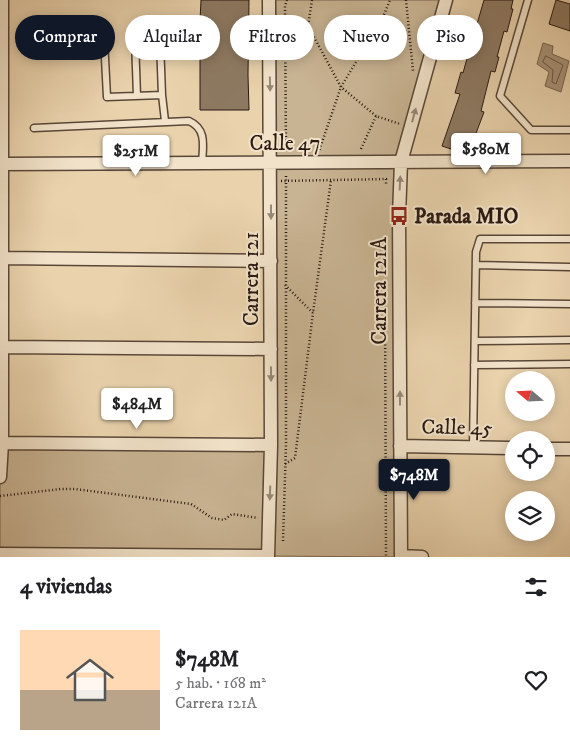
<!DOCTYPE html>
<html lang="es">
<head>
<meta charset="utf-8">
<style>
	body { margin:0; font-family:"IM FELL DW Pica",serif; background:#f2f2f2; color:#202124; height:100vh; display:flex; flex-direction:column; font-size:19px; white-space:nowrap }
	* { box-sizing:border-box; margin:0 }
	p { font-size:16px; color:#757577 }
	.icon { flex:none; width:28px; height:28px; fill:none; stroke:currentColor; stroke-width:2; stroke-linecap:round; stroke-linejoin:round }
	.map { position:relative; height:557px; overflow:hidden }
	.side { display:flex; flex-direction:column; background:#fff; flex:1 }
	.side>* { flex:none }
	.top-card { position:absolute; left:15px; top:15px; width:540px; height:45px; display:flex; gap:10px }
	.needle { width:32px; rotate:289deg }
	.buttons { position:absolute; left:505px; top:371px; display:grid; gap:10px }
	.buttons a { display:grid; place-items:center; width:50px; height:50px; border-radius:50%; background:#fff; box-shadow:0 2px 12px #0003; font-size:25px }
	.price { position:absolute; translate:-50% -42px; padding:0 11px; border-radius:5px; background:#fff; color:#222; font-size:16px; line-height:32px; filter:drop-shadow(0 1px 2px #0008) }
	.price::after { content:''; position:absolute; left:50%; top:30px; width:15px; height:11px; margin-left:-8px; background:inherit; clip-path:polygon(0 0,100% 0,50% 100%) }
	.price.on { background:#111827; color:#fff }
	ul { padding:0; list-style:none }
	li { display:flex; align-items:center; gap:15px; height:125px; padding:0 20px }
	li span { display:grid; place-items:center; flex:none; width:140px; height:100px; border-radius:0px; color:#555 }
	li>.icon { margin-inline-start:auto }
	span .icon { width:60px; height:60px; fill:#fffc; stroke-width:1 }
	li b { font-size:21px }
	h2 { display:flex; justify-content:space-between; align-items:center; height:60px; padding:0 20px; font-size:21px }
	.pill { padding:0 18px; border-radius:22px; background:#fff; box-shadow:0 2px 12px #0003; font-size:18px; line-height:45px }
	.pill.on { background:#111827; color:#fff }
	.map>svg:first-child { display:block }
	.green { fill:#c8b392; stroke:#786652 }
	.water { fill:#a89378; stroke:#75624f }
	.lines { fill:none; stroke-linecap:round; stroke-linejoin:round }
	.shore { stroke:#685645; stroke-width:1 }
	.building { fill:#8d7962; stroke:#291912 }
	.service-casing { stroke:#594738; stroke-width:9 }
	.minor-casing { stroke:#594738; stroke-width:15 }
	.path { stroke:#291912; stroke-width:2.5; stroke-dasharray:1 2.5; stroke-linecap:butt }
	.service { stroke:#f1e2c9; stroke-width:6 }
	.minor { stroke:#f1e2c9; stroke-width:12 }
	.oneway { fill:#978877 }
	.labels { text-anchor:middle; stroke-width:4; stroke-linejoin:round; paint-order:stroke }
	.street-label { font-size:21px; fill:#291912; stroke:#f1e2c9 }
	.poi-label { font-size:21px; font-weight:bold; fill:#291912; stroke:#f1e2c9; text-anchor:start }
</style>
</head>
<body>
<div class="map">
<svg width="570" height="557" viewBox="0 0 570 557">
	<rect width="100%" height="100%" fill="#e9d2ac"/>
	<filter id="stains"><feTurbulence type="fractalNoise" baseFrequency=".004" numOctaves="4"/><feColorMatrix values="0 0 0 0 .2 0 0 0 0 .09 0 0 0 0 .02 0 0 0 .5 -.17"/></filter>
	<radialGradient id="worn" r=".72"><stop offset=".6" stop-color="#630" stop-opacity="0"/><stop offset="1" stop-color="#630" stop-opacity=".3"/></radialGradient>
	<path class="green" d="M269 0H446L401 162V557L0 554V477L2 443 271 445Z"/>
	<path class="water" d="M543 43 553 46 552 54 569 61 561 92 545 86 549 72 537 64Z"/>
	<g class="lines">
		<path class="shore" d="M546 56 563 65 556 84 552 82 553 70 543 62Z"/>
	</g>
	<path class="building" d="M201 0H249L248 75 249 110H200V41H199Z
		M484 0H513L511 9H513L507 32 504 31 497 57H499L495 72 491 71 481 111 484 112 475 136 473 135 467 153H463L442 146 460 94 455 93 461 72 463 73 471 44 469 43 473 30 475 31Z
		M556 0 570 4V31L549 24Z"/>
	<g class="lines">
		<g class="service-casing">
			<path id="service" d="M528 0 500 96 531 130H570
				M104 39 107 97 162 95
				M135 40 137 96
				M160 41 162 95 165 121
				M34 128 189 121C207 129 203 146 202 163
				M476 265 570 267
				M475 303 570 304
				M475 341 570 340
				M474 365 570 364
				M473 447 476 252 480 239H570"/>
		</g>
		<g class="minor-casing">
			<path id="minor" d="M0 164 570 161
				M2 258 271 261
				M2 347 271 349
				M2 443 271 445
				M400 446 514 448
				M546 449H570
				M0 477 2 443V0
				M0 554 268 556
				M401 556 422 557
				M268 557 271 445 269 0
				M401 557 399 216 401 162 446 0"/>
		</g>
		<path class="path" d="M312 0 308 26 341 87 319 151
			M406 0 413 71
			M376 116 341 87 383 17 390 0
			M361 149 376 116 400 124
			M286 151 285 6 287 0
			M281 181 386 179V186
			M285 285 313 313 331 180
			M385 299 386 557
			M285 464 295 458 313 313
			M0 496 61 489H75L191 504 212 518 224 520 232 514 258 518
			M283 541 286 445V174"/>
		<use href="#service" class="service"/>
		<use href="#minor" class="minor"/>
	</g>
	<defs><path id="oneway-solid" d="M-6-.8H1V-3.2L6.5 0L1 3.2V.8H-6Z" transform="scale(1.25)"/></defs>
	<g class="oneway">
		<use href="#oneway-solid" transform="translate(270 84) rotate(89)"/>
		<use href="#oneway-solid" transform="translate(414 115) rotate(-75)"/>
		<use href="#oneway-solid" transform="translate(400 183) rotate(-87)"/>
		<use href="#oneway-solid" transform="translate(271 212) rotate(90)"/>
		<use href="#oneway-solid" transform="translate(271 374) rotate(90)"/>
		<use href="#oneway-solid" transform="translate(400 398) rotate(-90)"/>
		<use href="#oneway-solid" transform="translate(270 493) rotate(92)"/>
	</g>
	<defs>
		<g id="bus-bare" transform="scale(1.5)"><path d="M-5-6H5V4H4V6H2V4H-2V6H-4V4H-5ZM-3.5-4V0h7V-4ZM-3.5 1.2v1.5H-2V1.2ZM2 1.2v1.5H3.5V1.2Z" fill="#8f2418" stroke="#f1e2c9" stroke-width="2.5" paint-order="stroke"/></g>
	</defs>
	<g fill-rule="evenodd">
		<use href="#bus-bare" x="399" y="216"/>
	</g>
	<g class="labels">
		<g class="street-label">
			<text x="285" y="150">Calle 47</text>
			<text transform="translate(251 279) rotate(-90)" y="7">Carrera 121</text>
			<text transform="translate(379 291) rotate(-90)" y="7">Carrera 121A</text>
			<text transform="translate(457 427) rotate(1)" y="7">Calle 45</text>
		</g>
		<g class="poi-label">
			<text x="414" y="223">Parada MIO</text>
		</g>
	</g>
	<rect width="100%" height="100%" filter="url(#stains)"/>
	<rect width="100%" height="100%" fill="url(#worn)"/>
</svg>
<div class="buttons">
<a><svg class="needle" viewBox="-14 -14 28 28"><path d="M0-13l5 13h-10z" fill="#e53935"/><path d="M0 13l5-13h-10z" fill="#757577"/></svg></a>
<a><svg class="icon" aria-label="locate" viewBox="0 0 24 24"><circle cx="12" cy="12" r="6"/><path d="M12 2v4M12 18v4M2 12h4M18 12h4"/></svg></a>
<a><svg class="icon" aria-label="layers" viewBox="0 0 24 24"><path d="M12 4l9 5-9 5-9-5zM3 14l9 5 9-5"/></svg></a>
</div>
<b class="price" style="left:486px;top:175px">$580M</b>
<b class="price" style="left:136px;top:177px">$251M</b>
<b class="price" style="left:137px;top:430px">$484M</b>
<b class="price on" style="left:414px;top:501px">$748M</b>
<div class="top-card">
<a class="pill on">Comprar</a>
<a class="pill">Alquilar</a>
<a class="pill">Filtros</a>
<a class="pill">Nuevo</a>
<a class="pill">Piso</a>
</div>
</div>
<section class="side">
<h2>4 viviendas<svg class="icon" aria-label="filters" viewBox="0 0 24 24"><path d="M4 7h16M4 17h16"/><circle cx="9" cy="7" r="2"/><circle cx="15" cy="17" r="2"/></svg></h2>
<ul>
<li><span style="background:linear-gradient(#ffd9b3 60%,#b9a48a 0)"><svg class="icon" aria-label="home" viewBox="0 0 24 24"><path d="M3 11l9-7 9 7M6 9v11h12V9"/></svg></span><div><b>$748M</b><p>5 hab. · 168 m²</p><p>Carrera 121A</p></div><svg class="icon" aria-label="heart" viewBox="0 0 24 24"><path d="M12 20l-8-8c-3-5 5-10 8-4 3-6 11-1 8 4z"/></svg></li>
</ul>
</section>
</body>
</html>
